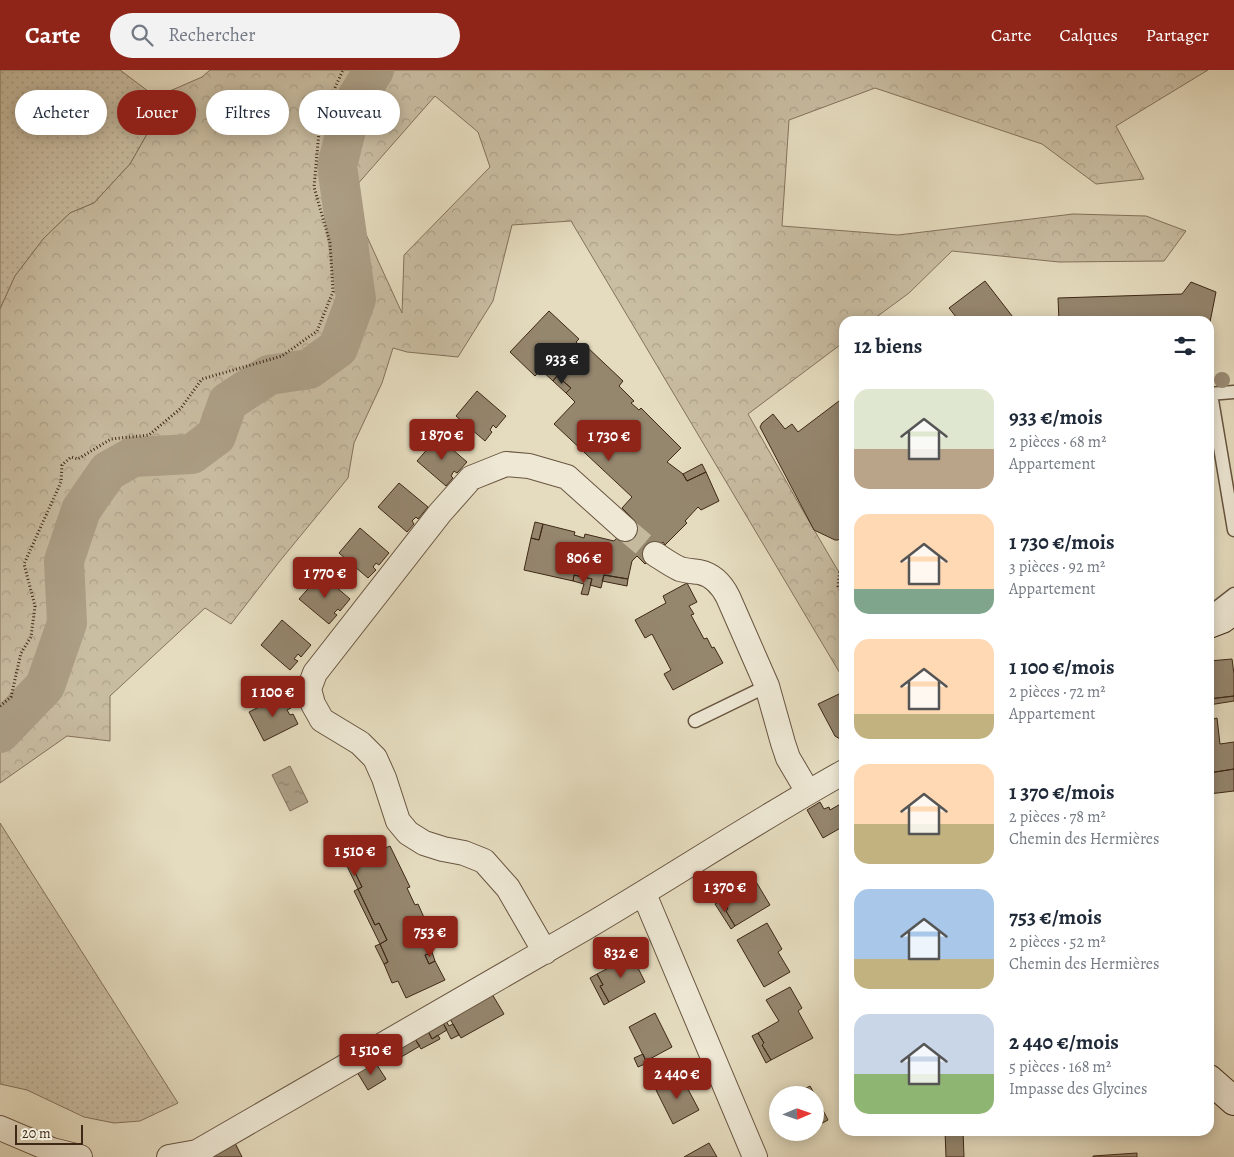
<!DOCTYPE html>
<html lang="fr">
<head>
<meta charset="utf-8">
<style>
	body { margin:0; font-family:Alegreya,serif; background:#f2f2f3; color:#1f2937; height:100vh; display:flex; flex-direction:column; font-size:19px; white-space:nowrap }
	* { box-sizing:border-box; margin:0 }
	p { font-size:16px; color:#747a83 }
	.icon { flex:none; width:28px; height:28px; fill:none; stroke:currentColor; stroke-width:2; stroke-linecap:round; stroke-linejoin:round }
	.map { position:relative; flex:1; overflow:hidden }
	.details { position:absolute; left:839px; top:246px; width:375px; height:820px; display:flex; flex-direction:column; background:#fff; border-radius:15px; box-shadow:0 2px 12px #0003 }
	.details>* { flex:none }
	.guide { position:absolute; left:15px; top:20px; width:475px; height:45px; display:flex; gap:10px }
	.needle { width:32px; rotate:88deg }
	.fabs { position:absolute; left:769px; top:1016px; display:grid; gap:10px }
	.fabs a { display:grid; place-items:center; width:55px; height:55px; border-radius:50%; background:#fff; box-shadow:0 2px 12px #0003; font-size:25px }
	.scale { position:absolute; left:15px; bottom:12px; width:68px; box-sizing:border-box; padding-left:5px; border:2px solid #3e2816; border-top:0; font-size:14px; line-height:18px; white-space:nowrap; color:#3e2816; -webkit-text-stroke:4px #eee8d5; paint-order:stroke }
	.price { position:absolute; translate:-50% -42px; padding:0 11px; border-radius:5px; background:#8f2418; color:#fff; font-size:16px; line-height:32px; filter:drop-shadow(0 1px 2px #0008) }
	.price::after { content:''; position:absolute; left:50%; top:30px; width:15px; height:11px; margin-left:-8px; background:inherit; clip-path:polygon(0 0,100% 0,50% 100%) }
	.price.active { background:#222; color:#fff }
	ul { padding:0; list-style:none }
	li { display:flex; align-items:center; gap:15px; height:125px; padding:0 15px }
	li span { display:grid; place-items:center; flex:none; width:140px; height:100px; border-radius:15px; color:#555 }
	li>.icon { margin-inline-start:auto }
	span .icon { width:60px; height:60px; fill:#fffc; stroke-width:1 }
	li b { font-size:21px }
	h2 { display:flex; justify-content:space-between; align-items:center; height:60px; padding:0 15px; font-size:21px }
	.chip { padding:0 18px; border-radius:22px; background:#fff; box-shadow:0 2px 12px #0003; font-size:18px; line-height:45px }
	.chip.active { background:#8f2418; color:#fff }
	header { display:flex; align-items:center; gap:30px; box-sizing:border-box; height:70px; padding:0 25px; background:#8f2418; color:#fff }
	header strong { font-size:24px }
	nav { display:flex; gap:28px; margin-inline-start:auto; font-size:18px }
	.search { width:350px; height:45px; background:#f2f2f3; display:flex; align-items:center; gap:12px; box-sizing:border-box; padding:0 18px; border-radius:28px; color:#747a83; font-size:19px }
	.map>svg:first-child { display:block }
	.grass { fill:url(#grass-dots); stroke:#84725c }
	.forest { fill:url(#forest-crowns); stroke:#84725c; fill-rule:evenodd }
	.water { fill:url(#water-ripples); stroke:#806f59 }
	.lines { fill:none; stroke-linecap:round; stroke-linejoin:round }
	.river { stroke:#ac9f86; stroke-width:40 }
	.building { fill:#95866e; stroke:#3e2816 }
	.street-tunnel { stroke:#c4b89d; stroke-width:24; stroke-dasharray:24 12; stroke-linecap:butt }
	.lane-casing { stroke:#685540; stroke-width:15 }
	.street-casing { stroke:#685540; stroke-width:26 }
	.secondary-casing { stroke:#3e2816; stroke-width:30 }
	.path { stroke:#3e2816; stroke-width:3; stroke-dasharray:1 2.5; stroke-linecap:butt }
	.lane { stroke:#eee8d5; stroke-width:12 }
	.street { stroke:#eee8d5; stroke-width:24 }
	.secondary { stroke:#eee8d5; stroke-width:28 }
	.tree { fill:#9c8d75 }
</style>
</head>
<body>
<header>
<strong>Carte</strong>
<div class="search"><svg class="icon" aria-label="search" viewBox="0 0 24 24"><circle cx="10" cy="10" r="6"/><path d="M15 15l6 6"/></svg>Rechercher</div>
<nav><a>Carte</a><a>Calques</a><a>Partager</a></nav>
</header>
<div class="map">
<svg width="1234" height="1087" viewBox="0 0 1234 1087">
	<defs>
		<pattern id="grass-dots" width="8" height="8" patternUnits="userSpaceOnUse" patternTransform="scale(1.25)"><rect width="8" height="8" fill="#c9bda2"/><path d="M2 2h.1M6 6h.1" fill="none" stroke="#aea28b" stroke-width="1.8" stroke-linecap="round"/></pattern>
		<pattern id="forest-crowns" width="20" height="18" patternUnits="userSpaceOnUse" patternTransform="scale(1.25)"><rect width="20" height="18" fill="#c9bda2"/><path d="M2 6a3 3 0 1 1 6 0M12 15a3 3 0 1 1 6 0" fill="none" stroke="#aea28b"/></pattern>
		<pattern id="water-ripples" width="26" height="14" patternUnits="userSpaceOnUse" patternTransform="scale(1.25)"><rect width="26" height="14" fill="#ac9f86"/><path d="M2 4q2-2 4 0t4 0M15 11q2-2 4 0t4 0" fill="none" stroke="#8d826d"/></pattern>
	</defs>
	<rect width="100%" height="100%" fill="#e5dcbf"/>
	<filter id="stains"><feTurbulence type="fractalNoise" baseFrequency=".004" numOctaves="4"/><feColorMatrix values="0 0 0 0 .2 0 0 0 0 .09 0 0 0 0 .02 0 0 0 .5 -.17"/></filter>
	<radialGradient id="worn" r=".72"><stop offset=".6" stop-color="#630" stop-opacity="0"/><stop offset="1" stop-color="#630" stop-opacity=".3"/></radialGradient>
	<path class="grass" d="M0 0H120L156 27 150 59 130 94 94 133 70 143 44 168 15 206 0 239Z
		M0 753 178 1033 140 1051 114 1053 84 1047 27 1020 0 1014Z"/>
	<path class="forest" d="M210 0H1208L1116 56 1144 109 1096 114 1042 74 875 18 789 50 782 156 898 165 1073 144 1146 146 1186 161 1164 191 1059 192 952 181 909 223 871 251H844V272L748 344 799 434 844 511V610L571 151 512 155 493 231 458 287 407 282 393 278 382 313 354 373 348 408 279 492 231 554 205 538 110 626V671L67 666 0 713V239L15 206 44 168 70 143 94 133 130 94 150 59 156 27 202 7ZM435 26 478 62 490 97 404 185 402 243 348 125Z"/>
	<path class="water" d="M290 696 308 732 290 741 272 705Z"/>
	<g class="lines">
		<path class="river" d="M0 663 45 616 67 553 64 491 81 440 108 401 133 387 192 384 216 366 228 332 269 305 309 299 338 278 356 229 337 96 352 36 374 0"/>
	</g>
	<path class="building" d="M985 211 1016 251H950L956 247 949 238Z
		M1191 212 1216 222 1209 257V251H1059L1058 228 1182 224Z
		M549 241 579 269 576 272 584 279 586 276 623 311 619 316 634 331 631 333 639 340 641 338 681 378 667 392 683 404 687 411 706 402 719 431 701 440 698 437 685 451 687 453 665 475 663 472 650 484 653 487 645 494 637 486 632 491 628 509 604 505 601 518 590 515 592 509 574 505 573 511 524 500 531 468 539 470 543 454 575 462 574 465 584 468 585 464 614 471 634 450 622 438 632 427 554 354 575 332 566 323 571 318 557 306 553 311 541 300 535 306 510 282Z
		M557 306 571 318 566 323 553 311Z
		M477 321 506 346 496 358 493 355 490 360 492 362 485 371 456 346Z
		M839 331 841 333 844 331V466L838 470H835L814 460 760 357 762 353 773 344 785 359 792 354 798 362Z
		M438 367 467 392 457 403 454 401 451 406 453 408 446 416 417 391Z
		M702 394 706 402 687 411 683 404Z
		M399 413 428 437 418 449 416 447 412 451 414 454 407 462 378 437Z
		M535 452 543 454 539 470 531 468Z
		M360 458 389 483 379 495 376 493 373 497 376 500 368 508 339 483Z
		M321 504 350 529 340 541 338 539 334 543 337 545 329 554 299 529Z
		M574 505 592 509 588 525 581 524 584 514 573 511Z
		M604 505 628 509 627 516 602 511Z
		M687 513 697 532 689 536 694 544 691 545 704 569 707 568 712 578 714 577 723 593 673 620 664 604 671 600 652 564 645 568 635 550 666 533 663 526Z
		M282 550 311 575 301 587 298 584 294 589 298 591 290 600 261 575Z
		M1232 589 1234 604V626L1209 629V591Z
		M839 624 844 634V666L840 669 835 666 818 634Z
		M283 625 291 638 287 640 290 645 293 644 298 654 264 671 249 642Z
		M1234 626V631L1209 635V629Z
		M1217 648 1220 674 1234 672V699L1209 703V650Z
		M1234 699V721L1209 724V703Z
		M820 732 824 739 829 737 830 740 844 732V756L823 768 807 740Z
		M390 776 410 817 407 818 415 835 418 834 426 852 416 856 429 884 425 885 429 894 435 891 445 910 406 928 398 911 392 913 384 894 388 892 380 874 387 870 379 853 375 855 358 819 362 817 351 794Z
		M351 794 362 817 358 819 347 796Z
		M755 810 770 835 735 856 726 841 728 839 722 830Z
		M358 819 375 855 379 853 387 870 380 874 354 821Z
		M722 830 728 839 726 841 735 856 731 859 715 834Z
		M767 853 782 879 778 882 790 902 764 917 737 870Z
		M380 874 388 892 384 894 375 876Z
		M432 882 435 891 429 894 425 885Z
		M632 886 645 912 609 932 600 916 603 915 597 904Z
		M597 904 603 915 600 916 609 932 604 935 590 908Z
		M790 917 802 938 798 941 813 968 771 990 762 975 764 973 758 963 779 951 766 930Z
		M492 924 504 944 461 968 450 949Z
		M655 943 672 977 646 991 629 957Z
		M446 951 449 956 453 954 459 965 451 969 443 953Z
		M443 953 447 960 432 969 428 961Z
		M428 961 432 969 438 965 440 969 421 979 415 969Z
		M758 963 764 973 762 975 771 990 766 993 752 966Z
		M415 969 420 976 396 990 392 982Z
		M643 984 647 993 638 997 634 988Z
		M375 992 386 1009 368 1020 357 1002Z
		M681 1006 699 1040 673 1054 656 1020Z
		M810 1016 815 1025H793Z
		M815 1025 828 1050 815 1057Z
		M945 1061H963L964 1087H946Z
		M235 1073 242 1087H213L212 1085Z
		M709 1073 717 1087H684Z
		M1137 1083V1087H1093V1086Z"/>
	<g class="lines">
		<path class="street-tunnel" d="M625 459 655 484"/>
		<g class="lane-casing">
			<path id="lane" d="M1209 324 1234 322
				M1211 324 1234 460
				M1216 538 1234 524
				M695 651 767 616"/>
		</g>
		<g class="street-casing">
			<path id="street" d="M655 484C663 489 671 495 680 499 686 501 693 501 699 502 714 505 722 515 728 527L767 616 783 673 788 688 808 722
				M644 824 755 1087
				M545 882 508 818 484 791 464 783 443 779 424 773 408 763 398 751 384 708 375 688 360 673 322 650 313 634 309 619 315 603 440 443 471 408 506 394 529 396 567 407 625 459
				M0 1058 52 1080 80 1087
				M169 1087 197 1082 585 858C672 807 756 751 844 702"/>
		</g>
		<g class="secondary-casing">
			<path id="secondary" d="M1209 554 1222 549 1234 540
				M1209 1009 1234 1031"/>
		</g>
		<path class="path" d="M844 497 840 500 838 516 844 527
			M0 636 11 627 21 583 31 567 35 536 24 494 61 412 62 395 71 387 78 389 111 369 149 365 181 338 202 309 282 286 317 261 333 222 330 173 314 117 320 51 343 0"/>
		<use href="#lane" class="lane"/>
		<use href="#street" class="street"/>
		<use href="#secondary" class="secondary"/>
	</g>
	<circle class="tree" cx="1222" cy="310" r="8"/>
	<rect width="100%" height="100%" filter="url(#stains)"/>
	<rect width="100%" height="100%" fill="url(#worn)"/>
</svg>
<div class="fabs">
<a><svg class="needle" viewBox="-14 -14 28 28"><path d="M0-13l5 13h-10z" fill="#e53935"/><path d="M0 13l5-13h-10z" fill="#747a83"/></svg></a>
</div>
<div class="scale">20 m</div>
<b class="price active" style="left:562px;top:315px">933 €</b>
<b class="price" style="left:442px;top:391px">1 870 €</b>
<b class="price" style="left:609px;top:392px">1 730 €</b>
<b class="price" style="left:584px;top:514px">806 €</b>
<b class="price" style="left:325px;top:529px">1 770 €</b>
<b class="price" style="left:273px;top:648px">1 100 €</b>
<b class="price" style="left:355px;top:807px">1 510 €</b>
<b class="price" style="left:725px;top:843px">1 370 €</b>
<b class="price" style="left:430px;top:888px">753 €</b>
<b class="price" style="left:621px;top:909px">832 €</b>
<b class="price" style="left:371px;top:1006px">1 510 €</b>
<b class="price" style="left:677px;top:1030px">2 440 €</b>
<div class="guide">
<a class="chip">Acheter</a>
<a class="chip active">Louer</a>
<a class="chip">Filtres</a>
<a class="chip">Nouveau</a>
</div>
<section class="details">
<h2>12 biens<svg class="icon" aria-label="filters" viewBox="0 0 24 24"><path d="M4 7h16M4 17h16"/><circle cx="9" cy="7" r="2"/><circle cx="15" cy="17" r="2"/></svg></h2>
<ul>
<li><span style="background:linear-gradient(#dfe7d0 60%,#b9a48a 0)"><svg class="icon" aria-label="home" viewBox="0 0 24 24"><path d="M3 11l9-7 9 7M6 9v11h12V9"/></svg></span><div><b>933 €/mois</b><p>2 pièces · 68 m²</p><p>Appartement</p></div></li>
<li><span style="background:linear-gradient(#ffd9b3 75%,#7fa58c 0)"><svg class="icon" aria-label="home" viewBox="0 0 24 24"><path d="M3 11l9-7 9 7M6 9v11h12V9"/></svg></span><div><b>1 730 €/mois</b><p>3 pièces · 92 m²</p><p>Appartement</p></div></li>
<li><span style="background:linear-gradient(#ffd9b3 75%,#c2b280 0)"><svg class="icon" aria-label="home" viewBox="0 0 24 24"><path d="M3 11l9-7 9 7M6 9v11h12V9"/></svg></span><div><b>1 100 €/mois</b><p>2 pièces · 72 m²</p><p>Appartement</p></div></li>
<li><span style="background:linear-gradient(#ffd9b3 60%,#c2b280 0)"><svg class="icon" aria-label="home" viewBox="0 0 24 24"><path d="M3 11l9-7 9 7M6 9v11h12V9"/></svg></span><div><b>1 370 €/mois</b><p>2 pièces · 78 m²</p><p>Chemin des Hermières</p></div></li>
<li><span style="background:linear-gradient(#a9c7e8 70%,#c2b280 0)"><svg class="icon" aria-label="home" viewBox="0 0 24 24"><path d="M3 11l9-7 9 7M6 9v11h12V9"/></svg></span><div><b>753 €/mois</b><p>2 pièces · 52 m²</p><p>Chemin des Hermières</p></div></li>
<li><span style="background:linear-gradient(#c9d6e8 60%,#8fb573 0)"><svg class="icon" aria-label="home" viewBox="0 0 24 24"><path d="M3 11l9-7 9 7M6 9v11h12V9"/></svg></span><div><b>2 440 €/mois</b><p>5 pièces · 168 m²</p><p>Impasse des Glycines</p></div></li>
</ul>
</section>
</div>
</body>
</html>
